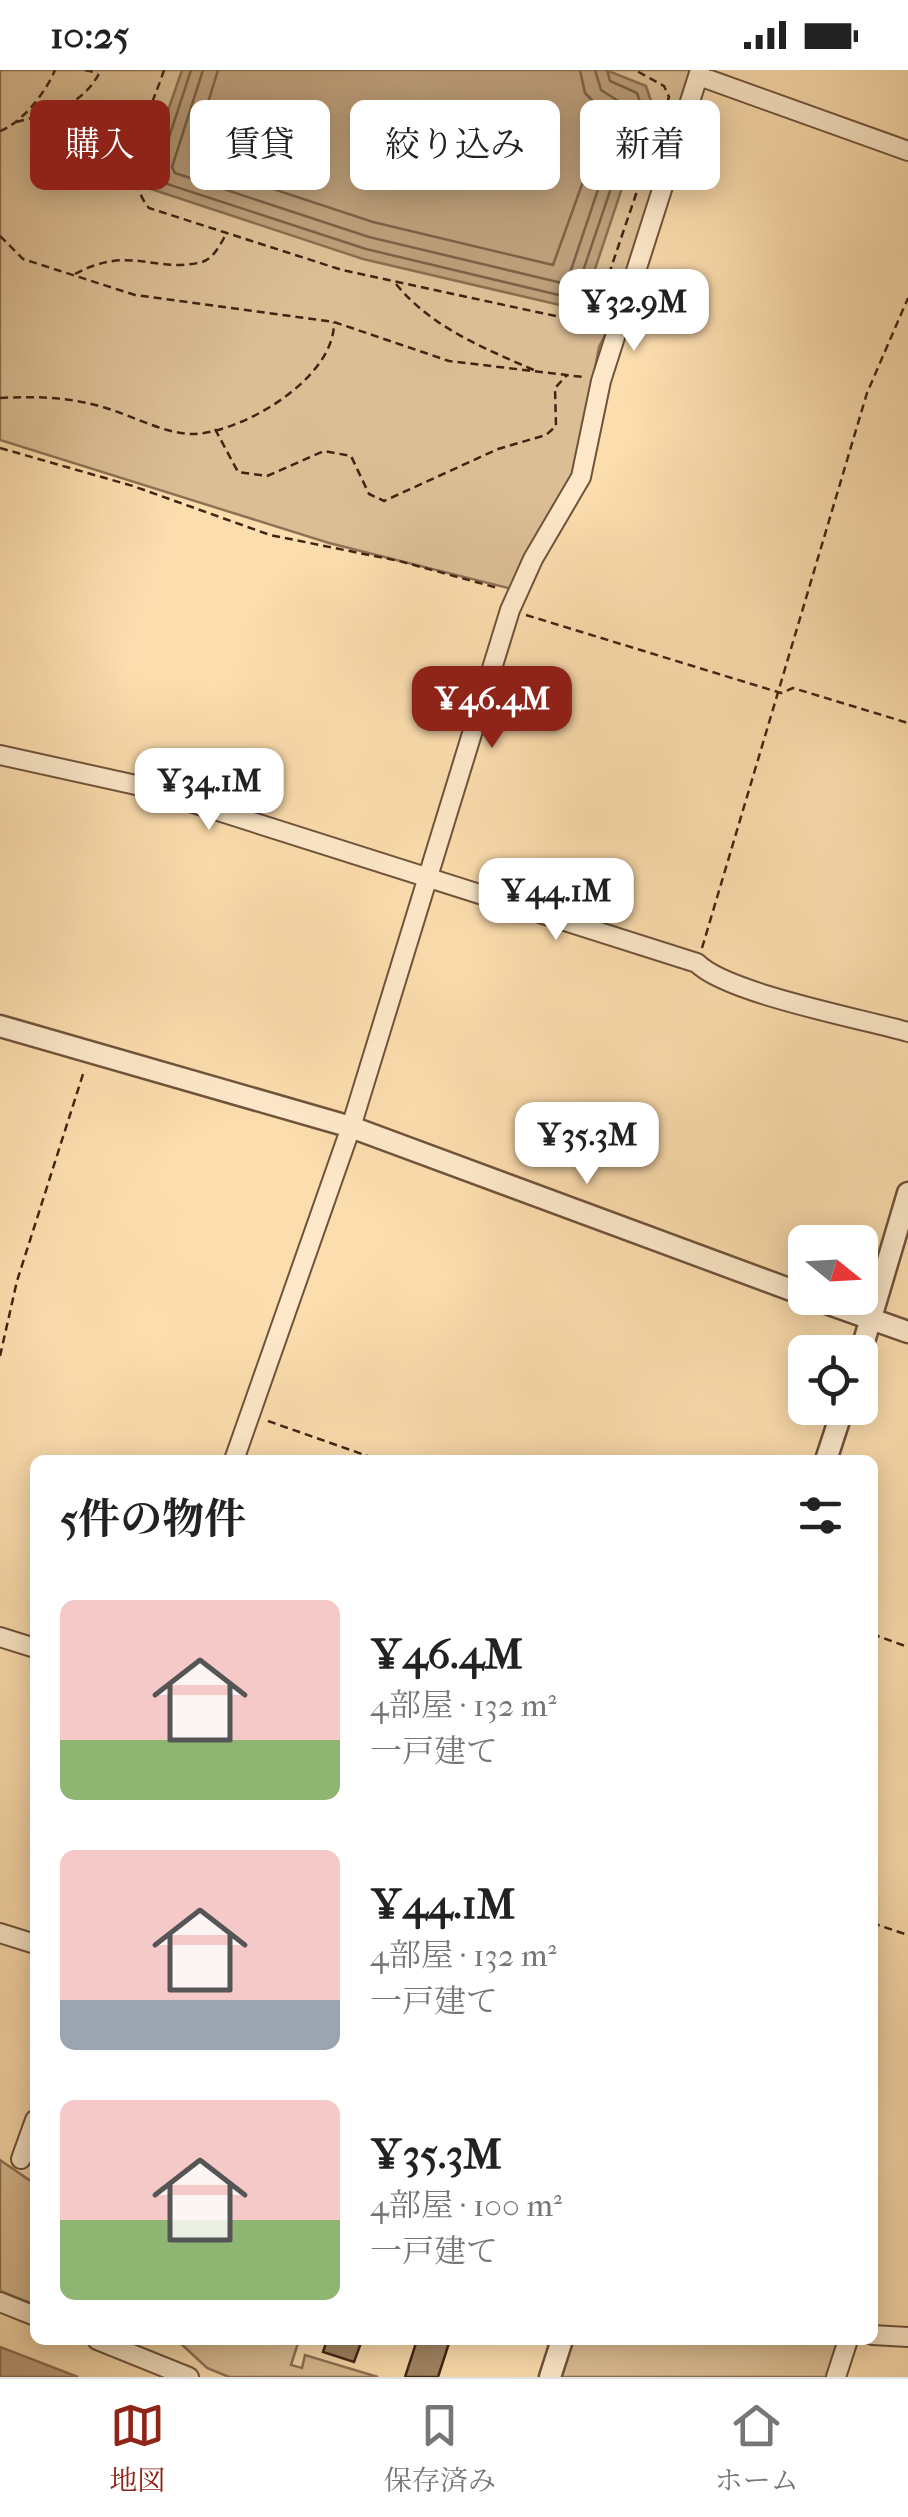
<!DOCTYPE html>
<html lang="ja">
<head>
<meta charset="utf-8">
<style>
	body { margin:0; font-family:"IM FELL French Canon","Noto Serif JP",serif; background:#f6f6f6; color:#222; height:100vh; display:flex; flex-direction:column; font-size:38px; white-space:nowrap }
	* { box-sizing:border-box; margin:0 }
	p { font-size:32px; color:#767676 }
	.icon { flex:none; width:55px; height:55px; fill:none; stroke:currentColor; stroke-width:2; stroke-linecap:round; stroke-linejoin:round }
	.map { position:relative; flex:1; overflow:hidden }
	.details { position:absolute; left:30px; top:1385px; width:848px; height:890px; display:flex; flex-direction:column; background:#fff; border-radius:15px; box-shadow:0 5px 25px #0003 }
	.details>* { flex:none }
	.banner { position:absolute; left:30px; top:30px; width:850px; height:90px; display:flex; gap:20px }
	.needle { width:65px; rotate:108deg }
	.fabs { position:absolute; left:788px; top:1155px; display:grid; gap:20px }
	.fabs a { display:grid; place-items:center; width:90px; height:90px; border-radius:15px; background:#fff; box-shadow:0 5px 25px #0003; font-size:50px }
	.price { position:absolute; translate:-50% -85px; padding:0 22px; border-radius:20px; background:#fff; color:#222; font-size:32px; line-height:65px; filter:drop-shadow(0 2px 5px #0008) }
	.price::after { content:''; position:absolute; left:50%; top:60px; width:30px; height:22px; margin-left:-15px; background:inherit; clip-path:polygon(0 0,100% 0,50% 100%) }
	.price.current { background:#8f2418; color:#fff }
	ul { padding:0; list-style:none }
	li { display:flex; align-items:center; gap:30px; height:250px; padding:0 30px }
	li span { display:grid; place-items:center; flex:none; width:280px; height:200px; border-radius:15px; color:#555 }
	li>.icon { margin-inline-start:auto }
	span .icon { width:120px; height:120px; fill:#fffc; stroke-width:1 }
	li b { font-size:42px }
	h2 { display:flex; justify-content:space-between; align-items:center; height:120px; padding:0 30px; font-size:42px }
	.chip { padding:0 35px; border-radius:15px; background:#fff; box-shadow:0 5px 25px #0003; font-size:35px; line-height:90px }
	.chip.current { background:#8f2418; color:#fff }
	.status { display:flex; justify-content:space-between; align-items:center; height:70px; padding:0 50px; background:#fff; direction:ltr }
	.status svg { height:28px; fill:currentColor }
	.tabs { display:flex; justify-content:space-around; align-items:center; height:140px; border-top:2px solid #e0e0e0; background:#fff; font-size:28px; color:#767676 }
	.tabs a { display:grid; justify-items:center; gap:5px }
	.tabs .current { color:#8f2418 }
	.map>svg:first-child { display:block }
	.green { fill:#dcbe94; stroke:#8e7254; stroke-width:2.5 }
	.water { fill:#bc9e79; stroke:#8b6e50; stroke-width:2.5 }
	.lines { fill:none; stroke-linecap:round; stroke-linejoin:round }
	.shore { stroke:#7e6246; stroke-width:2.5 }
	.building { fill:#a28564; stroke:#412513; stroke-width:2.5 }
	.minor-casing { stroke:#70533a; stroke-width:22 }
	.tertiary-casing { stroke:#70533a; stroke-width:25 }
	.path { stroke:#412513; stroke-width:2.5; stroke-dasharray:8 5; stroke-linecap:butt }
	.minor { stroke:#fde9ca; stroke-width:18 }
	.tertiary { stroke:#fde9ca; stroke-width:20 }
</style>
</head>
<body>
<div class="status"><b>10:25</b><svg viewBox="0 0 49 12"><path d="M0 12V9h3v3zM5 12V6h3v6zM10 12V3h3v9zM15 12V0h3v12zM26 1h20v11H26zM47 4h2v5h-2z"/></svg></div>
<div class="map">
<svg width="908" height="2307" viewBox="0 0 908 2307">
	<rect width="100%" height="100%" fill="#fcddae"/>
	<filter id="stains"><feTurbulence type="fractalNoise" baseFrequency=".002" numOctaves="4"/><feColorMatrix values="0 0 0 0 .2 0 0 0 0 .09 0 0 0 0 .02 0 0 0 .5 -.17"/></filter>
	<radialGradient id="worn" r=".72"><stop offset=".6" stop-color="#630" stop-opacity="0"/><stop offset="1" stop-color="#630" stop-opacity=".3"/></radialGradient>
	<path class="green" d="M0 0H692L610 256 599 277 575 405 512 519 329 473 0 370Z
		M0 2090 35 2114V2235L0 2221Z
		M177 2270H299L291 2295 302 2298 305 2285 378 2307H229L207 2298Z
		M584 2270H839L831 2307H555L566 2273Z"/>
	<path class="water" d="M182 0H606L646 16 651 31 585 229 564 236 363 189 151 119 147 101Z
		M0 2277 78 2307H0Z"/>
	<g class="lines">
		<path class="shore" d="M191 0 158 101 161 112 366 179 563 226 577 219 640 32 637 23 610 11 607 0
			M203 0 172 97 175 103 369 167 562 213 568 209 626 36 601 20 595 0
			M218 0 191 88 194 93 373 152 553 195 607 45 585 23 580 0"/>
	</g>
	<path class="building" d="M327 2270H362L354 2292 323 2282Z
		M417 2270H450L438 2307H405Z"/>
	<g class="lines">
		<g class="minor-casing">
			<path id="minor" d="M699 6 908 81
				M0 685 136 715 697 893C726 923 862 949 908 962
				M234 1390 351 1057 510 540 533 489 581 407 601 311 700 0
				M0 1567 35 1578
				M0 1863 35 1874
				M21 2089 35 2050
				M0 2232 35 2246
				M872 2265 908 2267
				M97 2270 189 2307
				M836 2307 848 2270"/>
		</g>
		<g class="tertiary-casing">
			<path id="tertiary" d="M0 956 351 1057 805 1225
				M812 1228 908 1262
				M860 1285 908 1123
				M826 1390 843 1338
				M550 2307 562 2270"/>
		</g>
		<path class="path" d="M85 0 98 3
			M164 0C151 41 117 100 149 138L342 200 574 250 595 245 669 27 664 16 635 0
			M16 52C52 43 83 36 101 0
			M0 61C22 53 46 22 55 0
			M0 166 23 189 135 225 334 252 449 291 583 307
			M75 204C130 175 151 202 198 193 212 191 219 177 225 166
			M396 214C432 258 484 278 536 301
			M0 328C37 326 70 327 106 338 133 346 167 365 195 364 245 361 335 308 334 252
			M215 359 238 402 267 406 324 381 351 386 369 424 384 431 498 379 546 365 556 356 555 318 567 305
			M0 378 133 416 270 465 399 491 498 518
			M526 545 781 623 793 618 908 653
			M702 878 867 323 908 228
			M0 1286 17 1211 84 1001
			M268 1351 379 1390
			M872 1564 908 1577
			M872 1853 908 1865"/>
		<use href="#minor" class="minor"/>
		<use href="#tertiary" class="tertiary"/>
	</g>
	<rect width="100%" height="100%" filter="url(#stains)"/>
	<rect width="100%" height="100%" fill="url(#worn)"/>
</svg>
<div class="fabs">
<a><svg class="needle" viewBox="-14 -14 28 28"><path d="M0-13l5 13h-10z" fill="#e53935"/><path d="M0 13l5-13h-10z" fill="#767676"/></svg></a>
<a><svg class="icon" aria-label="locate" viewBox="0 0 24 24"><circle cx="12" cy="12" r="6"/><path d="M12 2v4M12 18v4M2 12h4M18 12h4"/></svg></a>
</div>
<b class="price" style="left:634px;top:284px">¥32.9M</b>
<b class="price current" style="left:492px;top:681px">¥46.4M</b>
<b class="price" style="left:209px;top:763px">¥34.1M</b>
<b class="price" style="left:556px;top:873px">¥44.1M</b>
<b class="price" style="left:587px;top:1117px">¥35.3M</b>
<div class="banner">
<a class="chip current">購入</a>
<a class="chip">賃貸</a>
<a class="chip">絞り込み</a>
<a class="chip">新着</a>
</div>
<section class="details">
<h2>5件の物件<svg class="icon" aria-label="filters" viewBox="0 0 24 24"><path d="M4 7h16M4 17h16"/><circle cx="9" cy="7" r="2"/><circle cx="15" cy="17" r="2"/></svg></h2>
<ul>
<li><span style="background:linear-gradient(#f6c9c9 70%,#8fb573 0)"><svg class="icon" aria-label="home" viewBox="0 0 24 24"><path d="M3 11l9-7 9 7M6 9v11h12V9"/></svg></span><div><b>¥46.4M</b><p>4部屋 · 132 m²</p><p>一戸建て</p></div></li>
<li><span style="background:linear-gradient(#f6c9c9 75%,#9aa5b1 0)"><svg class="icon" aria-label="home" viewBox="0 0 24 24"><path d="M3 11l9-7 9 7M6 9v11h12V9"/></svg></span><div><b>¥44.1M</b><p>4部屋 · 132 m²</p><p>一戸建て</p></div></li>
<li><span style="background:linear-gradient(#f6c9c9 60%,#8fb573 0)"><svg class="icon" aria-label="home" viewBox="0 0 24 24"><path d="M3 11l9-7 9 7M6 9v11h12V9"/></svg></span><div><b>¥35.3M</b><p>4部屋 · 100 m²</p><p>一戸建て</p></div></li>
</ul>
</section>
</div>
<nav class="tabs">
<a class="current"><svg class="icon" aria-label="map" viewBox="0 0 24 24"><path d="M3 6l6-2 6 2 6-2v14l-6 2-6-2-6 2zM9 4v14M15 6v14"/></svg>地図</a>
<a><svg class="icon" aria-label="saved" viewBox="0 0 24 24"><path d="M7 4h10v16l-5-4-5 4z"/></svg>保存済み</a>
<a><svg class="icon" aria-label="home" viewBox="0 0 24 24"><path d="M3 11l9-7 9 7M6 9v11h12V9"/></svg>ホーム</a>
</nav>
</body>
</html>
